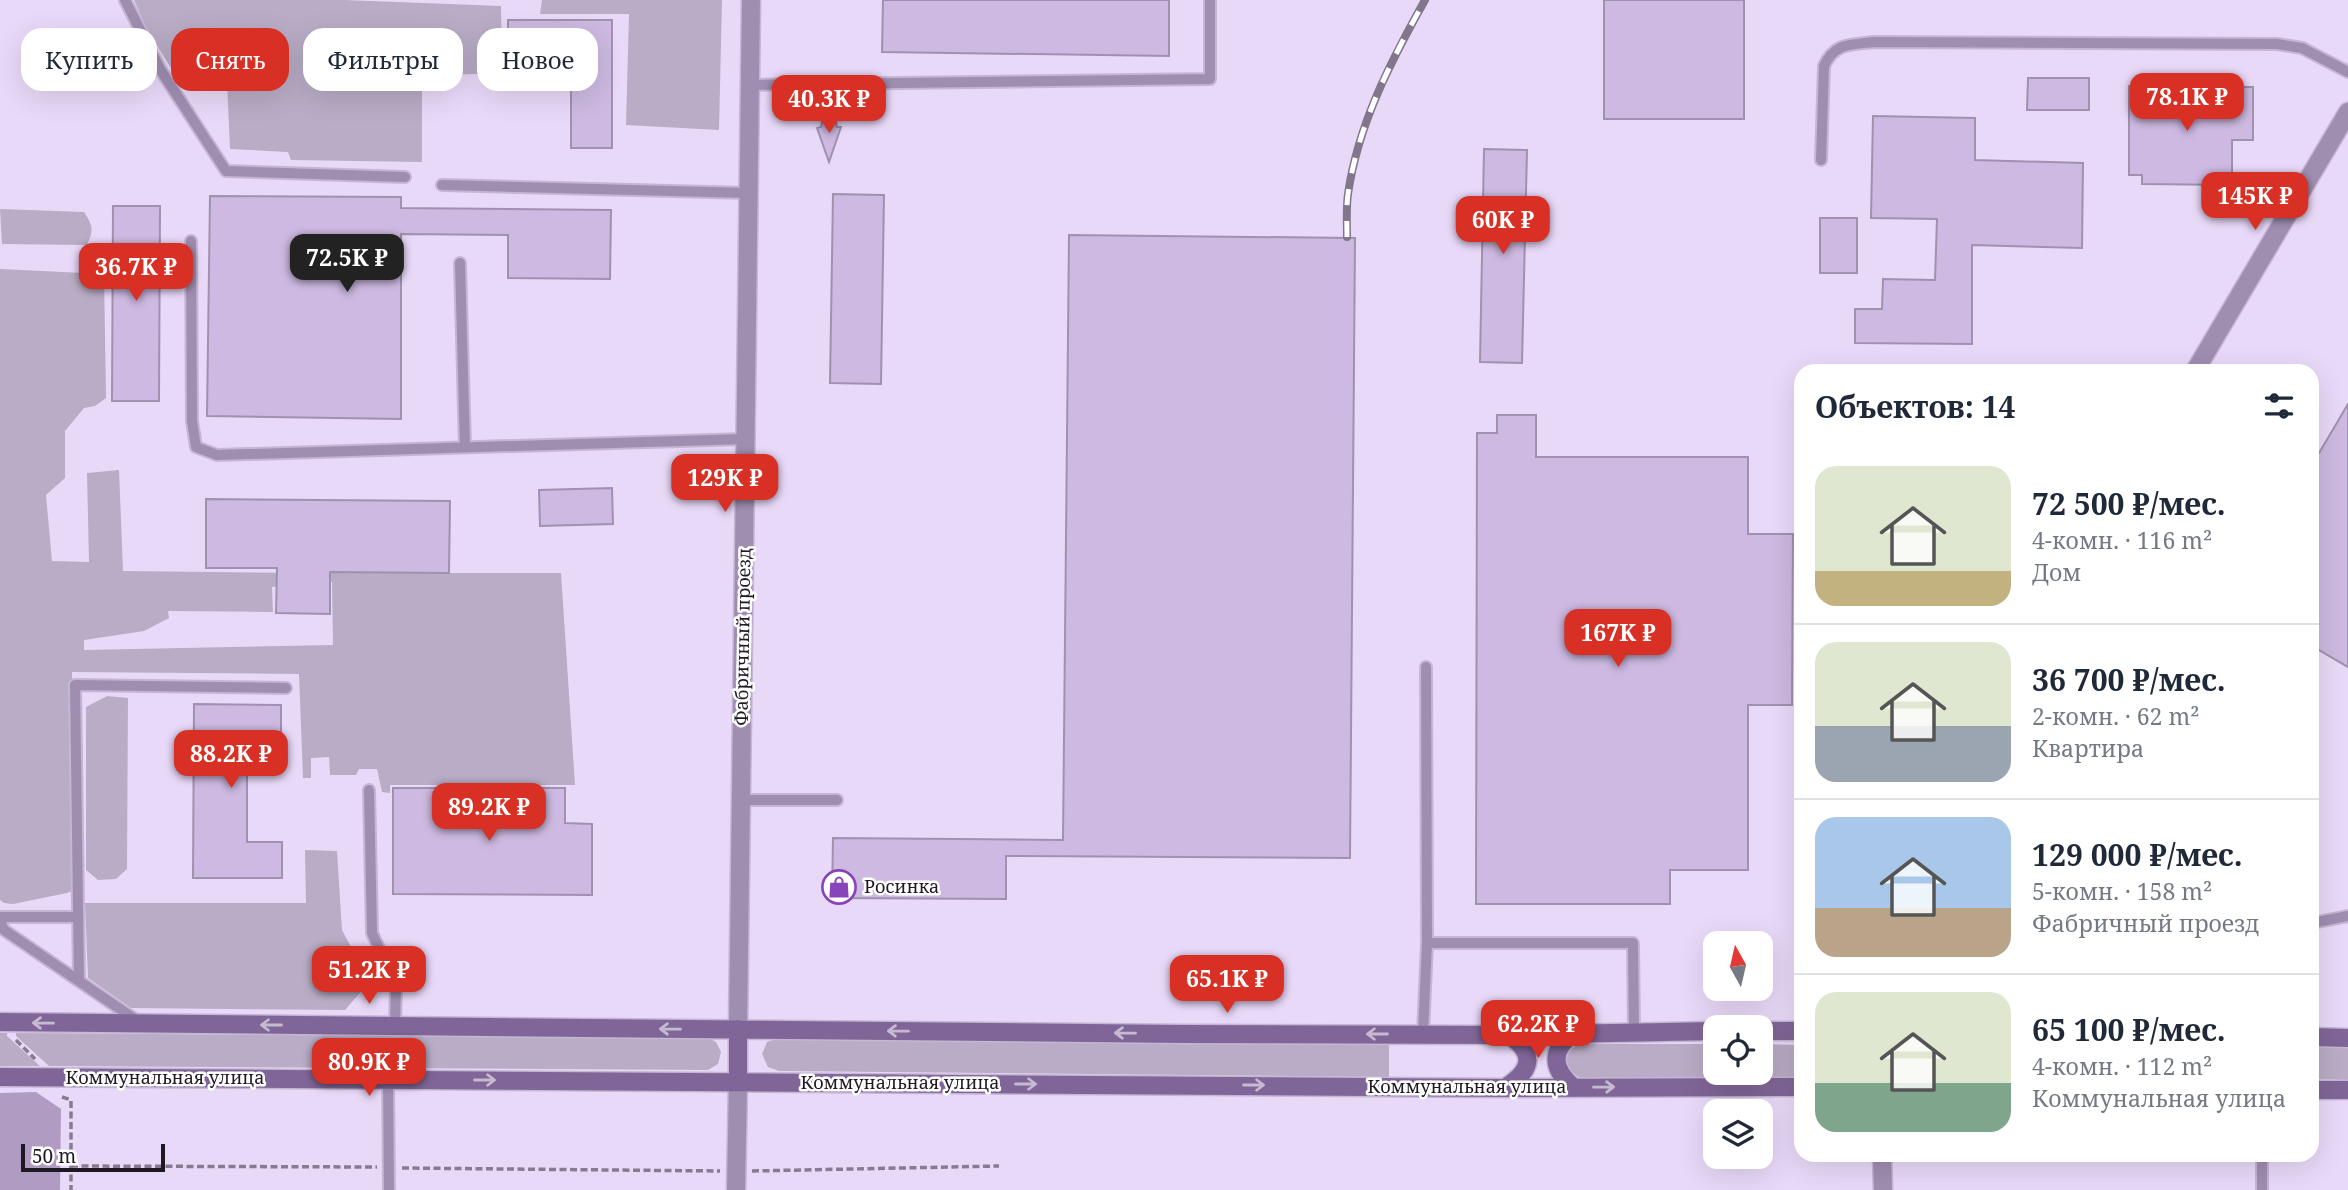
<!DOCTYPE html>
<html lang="ru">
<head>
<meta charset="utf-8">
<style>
	body { margin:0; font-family:"Noto Serif",serif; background:#f6f6f7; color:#1f2937; height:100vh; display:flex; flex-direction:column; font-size:26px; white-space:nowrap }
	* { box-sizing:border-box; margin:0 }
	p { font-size:23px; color:#747a83 }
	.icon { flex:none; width:38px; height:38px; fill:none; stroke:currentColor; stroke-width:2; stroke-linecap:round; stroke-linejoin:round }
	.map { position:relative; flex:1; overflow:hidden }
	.panel { position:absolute; left:1794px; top:364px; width:525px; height:798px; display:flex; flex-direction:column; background:#fff; border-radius:21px; box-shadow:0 7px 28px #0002 }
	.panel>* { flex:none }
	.guide { position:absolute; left:21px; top:28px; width:665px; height:63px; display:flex; gap:14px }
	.needle { width:46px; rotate:352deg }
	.fabs { position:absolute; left:1703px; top:931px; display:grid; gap:14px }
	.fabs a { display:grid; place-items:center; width:70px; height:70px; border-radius:14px; background:#fff; box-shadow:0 7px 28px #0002; font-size:35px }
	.scale { position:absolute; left:21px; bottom:18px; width:144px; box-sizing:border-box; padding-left:7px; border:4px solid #1f1924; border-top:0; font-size:19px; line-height:24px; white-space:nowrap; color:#1f1924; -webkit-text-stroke:5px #fff; paint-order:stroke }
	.price { position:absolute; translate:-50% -60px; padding:0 16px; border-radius:14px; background:#d93025; color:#fff; font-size:23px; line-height:46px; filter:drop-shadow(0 2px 4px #0008) }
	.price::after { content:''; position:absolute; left:50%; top:42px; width:21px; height:16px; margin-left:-10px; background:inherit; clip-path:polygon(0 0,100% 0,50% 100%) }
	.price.selected { background:#222; color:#fff }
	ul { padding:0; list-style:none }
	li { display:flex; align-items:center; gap:21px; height:175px; padding:0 21px }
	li+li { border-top:2px solid #e0e1e3 }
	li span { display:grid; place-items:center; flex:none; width:196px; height:140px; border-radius:21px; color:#555 }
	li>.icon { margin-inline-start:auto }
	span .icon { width:84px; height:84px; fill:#fffc; stroke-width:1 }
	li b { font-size:30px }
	h2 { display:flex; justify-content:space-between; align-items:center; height:84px; padding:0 21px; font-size:30px }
	.pill { padding:0 24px; border-radius:21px; background:#fff; box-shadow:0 7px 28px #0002; font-size:24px; line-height:63px }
	.pill.selected { background:#d93025; color:#fff }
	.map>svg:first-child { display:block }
	.green { fill:#b9acc6 }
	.forest { fill:#b09cc3 }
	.building { fill:#cdb9e1; stroke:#a091af; stroke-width:2 }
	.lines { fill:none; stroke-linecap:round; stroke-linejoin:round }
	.service-casing { stroke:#c5b6d3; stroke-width:14 }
	.minor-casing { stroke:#c5b6d3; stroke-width:21 }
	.tertiary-casing { stroke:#c5b6d3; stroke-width:21 }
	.secondary-casing { stroke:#c5b6d3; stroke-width:21 }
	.path { stroke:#867b90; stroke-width:3.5; stroke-dasharray:7 3.5; stroke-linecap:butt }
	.service { stroke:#a08eb1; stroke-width:10 }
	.minor { stroke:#a08eb1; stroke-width:18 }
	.tertiary { stroke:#a08eb1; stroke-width:18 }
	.secondary { stroke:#806698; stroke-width:18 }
	.rail-casing { stroke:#81768c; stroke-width:8 }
	.rail { stroke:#fff; stroke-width:5; stroke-dasharray:16; stroke-linecap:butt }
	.oneway { stroke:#c6bad1 }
	.labels { text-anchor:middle; stroke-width:5; stroke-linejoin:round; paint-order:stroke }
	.street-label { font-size:18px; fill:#1f1924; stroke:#fff }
	.poi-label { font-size:18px; fill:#1f1924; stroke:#fff; text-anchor:start }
</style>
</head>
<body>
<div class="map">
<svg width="2348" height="1190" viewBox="0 0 2348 1190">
	<rect width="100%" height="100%" fill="#e9d9f9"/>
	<path class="green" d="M134 0H344L501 6 502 73 422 76V162L291 160 288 152 230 149 227 81 210 83 208 68 173 71 147 30Z
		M542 0H722L719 130 626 125 629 14H540Z
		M0 209 84 212C93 226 94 230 87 245L2 244Z
		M0 269 104 274 106 398 95 406 84 408 65 431V478L46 495 52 561 89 562 87 473 119 470 123 571 295 573V585L272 587 273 612 168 611 169 618 144 631 84 640V650L333 645 332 582 318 580 319 573H561L575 785H390V793L382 792 377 769H359L356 775H330L329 757 311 758V778H303L299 674 72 672 74 890 67 893 13 904 4 903 0 900Z
		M107 696 128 698 127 869 116 879 98 880 86 870V707Z
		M305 850 337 851 342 930 365 973V987L345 1010 131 1008 88 978 85 903H306Z
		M0 1033H7V1036L40 1066H0Z
		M16 1033 709 1038 716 1042 721 1052 718 1064 708 1070 49 1066 16 1036Z
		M779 1038 1389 1044V1077L779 1071 768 1067 762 1054 767 1042Z
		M1581 1044H1715V1073H1760L1761 1044 1801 1045V1079L1580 1078 1569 1071C1564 1058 1567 1049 1581 1044Z
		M2312 1046H2348V1080L2312 1079Z"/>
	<path class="forest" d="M36 1092 61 1109 60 1190H0V1093Z"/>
	<path class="building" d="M883 0H1169V56L882 52Z
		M1604 0H1744V119H1604Z
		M508 20H612V148H571V61H508Z
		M2028 78H2089V110H2027Z
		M2129 86 2253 87V140H2232V185L2142 184V175H2129Z
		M1873 116 1975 118V160L2083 163 2082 248 1972 245V344L1855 343V309H1882L1883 279 1935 280 1937 219 1871 218Z
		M823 118 835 119 837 127H841L829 162 817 128 821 127Z
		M1484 149 1527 150 1522 363 1480 362Z
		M833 194 884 195 881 384 830 383Z
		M210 196 401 197V208L611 210 610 279 508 278V235L401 234V419L207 416Z
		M113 206H160L159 401H112Z
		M1820 218H1857V273H1820Z
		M1069 235 1355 238 1350 858 1006 856V899L832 898 833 838 1063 840Z
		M2348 404V667L2312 646V465Z
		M1497 415H1536V457H1748V534H1793L1792 705H1748V870H1670V904H1476L1477 433H1497Z
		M612 488 613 524 540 526 539 490Z
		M206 499 450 501 449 573 330 572V614L276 613 277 568H206Z
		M194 704 281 705V755L247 754V842H282V878H193Z
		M393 788H565V823L592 824V895L393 894Z"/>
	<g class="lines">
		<g class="service-casing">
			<path id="service" d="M125 0 160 69 226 171 405 177
				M750 85 1210 79V0
				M1821 160 1824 66C1835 42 1851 45 1874 42L2277 44 2302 48 2348 72
				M442 185 748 193
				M191 241 192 421 196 447 217 455 745 439
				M460 263 465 447
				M369 790 372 933 396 985 395 1026
				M741 800H837
				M0 917H78
				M0 920 4 930 139 1022
				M2312 923 2348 916
				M1427 943H1633L1634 1032
				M79 980 75 685 286 688
				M1423 1034 1427 943 1426 667
				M388 1079 389 1190
				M2262 1190V1155"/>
		</g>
		<g class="minor-casing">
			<path id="minor" d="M2195 371 2348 112"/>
		</g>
		<g class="tertiary-casing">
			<path id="tertiary" d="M738 1029 751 0
				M1882 1155 1883 1190
				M736 1190 738 1082"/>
		</g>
		<g class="secondary-casing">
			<path id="secondary" d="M0 1022 1183 1034 1509 1035 1715 1031
				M1760 1031H1801
				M1573 1033C1550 1051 1552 1069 1573 1087
				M2312 1037 2348 1038
				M0 1077 1505 1088 1801 1087
				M738 1082V1029
				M1505 1088C1531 1071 1537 1055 1509 1035
				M2312 1090H2348"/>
		</g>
		<path class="path" d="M16 1040 35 1059
			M62 1097 71 1100V1190
			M71 1166 377 1167
			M402 1168 720 1171
			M752 1171 999 1166"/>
		<use href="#service" class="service"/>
		<use href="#minor" class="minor"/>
		<use href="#tertiary" class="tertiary"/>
		<use href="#secondary" class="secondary"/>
		<g class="rail-casing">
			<path id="rail" d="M1347 237C1347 223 1346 208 1348 194 1358 124 1391 61 1425 0"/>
		</g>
		<use href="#rail" class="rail"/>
	</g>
	<defs><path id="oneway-shaft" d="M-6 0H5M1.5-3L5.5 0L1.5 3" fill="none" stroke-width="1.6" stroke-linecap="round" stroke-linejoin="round" transform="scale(1.75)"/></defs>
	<g class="oneway">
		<use href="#oneway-shaft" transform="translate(43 1023) rotate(-179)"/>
		<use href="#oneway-shaft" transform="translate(271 1025) rotate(-180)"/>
		<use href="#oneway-shaft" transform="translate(670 1029) rotate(-179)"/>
		<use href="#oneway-shaft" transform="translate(898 1031) rotate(-179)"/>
		<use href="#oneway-shaft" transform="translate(1125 1033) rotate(-179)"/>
		<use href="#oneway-shaft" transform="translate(1377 1034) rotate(-180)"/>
		<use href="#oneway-shaft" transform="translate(485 1080)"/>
		<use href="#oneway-shaft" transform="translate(1026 1084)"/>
		<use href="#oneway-shaft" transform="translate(1254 1085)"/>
		<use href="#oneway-shaft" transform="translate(1604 1087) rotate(-1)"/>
	</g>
	<defs>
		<g id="shop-ring" transform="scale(1.75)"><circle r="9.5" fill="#fff" stroke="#8845b9" stroke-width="1.5"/><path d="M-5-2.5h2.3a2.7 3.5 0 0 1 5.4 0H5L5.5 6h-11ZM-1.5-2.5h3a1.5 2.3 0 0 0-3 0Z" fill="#8845b9"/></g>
	</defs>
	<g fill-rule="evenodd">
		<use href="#shop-ring" x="839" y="887"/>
	</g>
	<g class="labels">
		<g class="street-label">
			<text transform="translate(743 637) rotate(-89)" y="6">Фабричный проезд</text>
			<text x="165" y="1084">Коммунальная улица</text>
			<text x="900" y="1089">Коммунальная улица</text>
			<text x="1467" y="1093">Коммунальная улица</text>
		</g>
		<g class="poi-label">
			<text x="864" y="893">Росинка</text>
		</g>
	</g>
</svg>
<div class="fabs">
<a><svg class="needle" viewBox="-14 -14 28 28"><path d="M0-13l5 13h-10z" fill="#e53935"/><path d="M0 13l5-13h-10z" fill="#747a83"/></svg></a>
<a><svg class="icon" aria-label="locate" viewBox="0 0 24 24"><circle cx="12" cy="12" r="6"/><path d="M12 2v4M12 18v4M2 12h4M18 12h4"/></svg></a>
<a><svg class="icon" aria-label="layers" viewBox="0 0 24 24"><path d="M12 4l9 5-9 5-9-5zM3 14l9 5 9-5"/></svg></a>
</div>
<div class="scale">50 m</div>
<b class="price" style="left:2187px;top:133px">78.1K ₽</b>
<b class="price" style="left:829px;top:135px">40.3K ₽</b>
<b class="price" style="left:2255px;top:232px">145K ₽</b>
<b class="price" style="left:1503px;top:256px">60K ₽</b>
<b class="price selected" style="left:347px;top:294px">72.5K ₽</b>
<b class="price" style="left:136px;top:303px">36.7K ₽</b>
<b class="price" style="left:725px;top:514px">129K ₽</b>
<b class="price" style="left:1618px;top:669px">167K ₽</b>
<b class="price" style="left:231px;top:790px">88.2K ₽</b>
<b class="price" style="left:489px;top:843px">89.2K ₽</b>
<b class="price" style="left:369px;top:1006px">51.2K ₽</b>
<b class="price" style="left:1227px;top:1015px">65.1K ₽</b>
<b class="price" style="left:1538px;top:1060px">62.2K ₽</b>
<b class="price" style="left:369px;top:1098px">80.9K ₽</b>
<div class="guide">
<a class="pill">Купить</a>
<a class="pill selected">Снять</a>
<a class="pill">Фильтры</a>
<a class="pill">Новое</a>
</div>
<section class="panel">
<h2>Объектов: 14<svg class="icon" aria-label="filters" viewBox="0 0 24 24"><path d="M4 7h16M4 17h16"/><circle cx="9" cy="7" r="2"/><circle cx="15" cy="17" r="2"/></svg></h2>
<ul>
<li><span style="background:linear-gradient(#dfe7d0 75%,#c2b280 0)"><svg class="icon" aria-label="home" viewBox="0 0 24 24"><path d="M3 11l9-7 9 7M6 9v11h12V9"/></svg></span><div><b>72 500 ₽/мес.</b><p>4-комн. · 116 m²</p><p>Дом</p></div></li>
<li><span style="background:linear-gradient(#dfe7d0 60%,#9aa5b1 0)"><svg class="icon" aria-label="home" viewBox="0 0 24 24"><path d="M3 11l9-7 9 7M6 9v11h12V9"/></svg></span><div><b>36 700 ₽/мес.</b><p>2-комн. · 62 m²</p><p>Квартира</p></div></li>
<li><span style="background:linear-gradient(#a9c7e8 65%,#b9a48a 0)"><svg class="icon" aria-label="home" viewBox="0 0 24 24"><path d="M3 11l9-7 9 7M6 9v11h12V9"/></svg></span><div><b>129 000 ₽/мес.</b><p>5-комн. · 158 m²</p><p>Фабричный проезд</p></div></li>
<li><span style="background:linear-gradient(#dfe7d0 65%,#7fa58c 0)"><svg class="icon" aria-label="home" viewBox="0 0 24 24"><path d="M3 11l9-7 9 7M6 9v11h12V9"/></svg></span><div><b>65 100 ₽/мес.</b><p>4-комн. · 112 m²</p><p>Коммунальная улица</p></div></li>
</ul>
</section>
</div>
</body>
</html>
